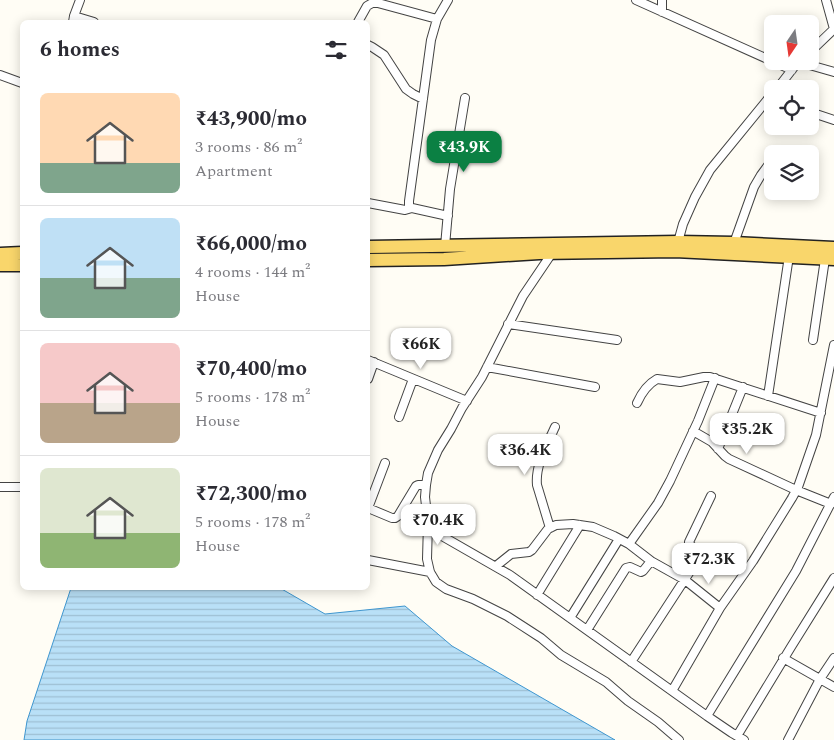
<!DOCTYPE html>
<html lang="en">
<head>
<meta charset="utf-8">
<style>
	body { margin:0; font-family:Spectral,serif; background:#f2f2f3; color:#2b2b33; height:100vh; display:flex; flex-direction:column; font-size:19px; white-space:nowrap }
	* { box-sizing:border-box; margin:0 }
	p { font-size:16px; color:#7c7c81 }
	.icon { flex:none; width:28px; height:28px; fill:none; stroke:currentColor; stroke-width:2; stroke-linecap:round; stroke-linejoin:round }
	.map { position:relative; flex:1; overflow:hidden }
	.details { position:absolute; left:20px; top:20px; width:350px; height:570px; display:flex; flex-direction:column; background:#fff; border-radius:8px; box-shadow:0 2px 12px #0003 }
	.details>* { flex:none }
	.needle { width:32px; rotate:193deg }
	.buttons { position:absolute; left:764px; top:15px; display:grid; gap:10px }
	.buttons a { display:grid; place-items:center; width:55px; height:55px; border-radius:8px; background:#fff; box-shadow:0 2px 12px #0003; font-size:25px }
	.price { position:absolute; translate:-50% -42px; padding:0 11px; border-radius:10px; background:#fff; color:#222; font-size:16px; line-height:32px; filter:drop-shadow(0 1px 2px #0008) }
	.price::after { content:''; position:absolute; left:50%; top:30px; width:15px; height:11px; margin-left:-8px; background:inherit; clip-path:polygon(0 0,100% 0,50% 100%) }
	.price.on { background:#0b8043; color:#fff }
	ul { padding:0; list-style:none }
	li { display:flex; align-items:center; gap:15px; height:125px; padding:0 20px }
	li+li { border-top:1px solid #e1e1e2 }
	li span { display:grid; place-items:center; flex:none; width:140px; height:100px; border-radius:8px; color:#555 }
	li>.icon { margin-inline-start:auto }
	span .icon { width:60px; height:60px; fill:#fffc; stroke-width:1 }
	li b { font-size:21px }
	h2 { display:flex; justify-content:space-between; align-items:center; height:60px; padding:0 20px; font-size:21px }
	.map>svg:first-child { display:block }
	.water { fill:url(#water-rules); stroke:#3f96cf }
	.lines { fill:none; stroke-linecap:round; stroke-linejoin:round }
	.minor-casing { stroke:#444; stroke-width:10 }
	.primary-casing { stroke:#222; stroke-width:15 }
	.minor { stroke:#fff; stroke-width:8 }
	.primary { stroke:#f9d66b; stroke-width:12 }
</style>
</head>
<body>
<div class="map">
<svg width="834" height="740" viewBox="0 0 834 740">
	<defs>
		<pattern id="water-rules" width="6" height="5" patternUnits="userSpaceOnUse" patternTransform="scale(1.25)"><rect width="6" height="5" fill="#b9e0f7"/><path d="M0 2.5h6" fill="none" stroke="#9ebfd3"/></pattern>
	</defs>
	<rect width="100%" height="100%" fill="#fffdf5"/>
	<path class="water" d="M71 588H280L325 614 405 606 452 646 615 740H24L27 721Z"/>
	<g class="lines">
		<g class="minor-casing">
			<path id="minor" d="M636 0 792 70
				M662 12V0
				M74 16 94 22
				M73 22 74 16 80 0
				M358 22 367 6 374 2 437 19
				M368 45 372 47 384 55 406 89 413 94 423 99
				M810 52 834 29 826 0
				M799 62 834 72
				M0 75 22 83
				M777 89 794 67
				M810 112 834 120
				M368 203 405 210 412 208
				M448 216 412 208 409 206V201L431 40 437 19 448 0
				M678 242 683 224 695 197 710 170 772 94
				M734 243 754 187 761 175 772 160
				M445 246 450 189 465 98
				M552 253 523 296 482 377 462 408 451 429 438 450 428 473 426 485 425 497 428 523 427 559 430 572 436 582 446 589 473 599 507 616 541 638 561 655 606 682 628 701 658 722 679 740
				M508 324 617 340
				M813 340 825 259
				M368 360 467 401
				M487 367 595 387
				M368 379 374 362
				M768 396 789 256
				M637 403C641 394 648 384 657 379L680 382 704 377H710L821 413
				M399 417 413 379
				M693 431 712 442 725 456 729 459 796 490 831 504
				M718 449 743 387
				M0 487H22
				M368 508 392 518H395L398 516 416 486 418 485H426
				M368 508 385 463
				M428 528 510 575 707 716 732 733 744 740
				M550 528 537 485C535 465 547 445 555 427
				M629 544 658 503 670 481 698 421 715 378
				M368 560 430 572
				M496 566 511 554 529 552 532 550 548 529 556 525 573 524 593 527 614 536 629 544 651 561 685 580 720 608
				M537 595 580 525
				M570 618 619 539
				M587 630 626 568 630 567 641 572 643 571 651 561
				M783 658 834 687
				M631 662 700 556C699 549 690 548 689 542L711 496
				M672 691 720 608 753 561 792 498 798 487 816 435 834 345
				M707 716 796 571 834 497
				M737 736 791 647 834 578
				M788 740 820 679 834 658"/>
		</g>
		<g class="primary-casing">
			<path id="primary" d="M368 247 678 242 734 243 834 248
				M0 254 22 253
				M368 260 444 259 539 253 675 251 834 259
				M0 265H22"/>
		</g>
		<use href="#minor" class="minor"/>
		<use href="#primary" class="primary"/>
	</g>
</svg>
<div class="buttons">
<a><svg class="needle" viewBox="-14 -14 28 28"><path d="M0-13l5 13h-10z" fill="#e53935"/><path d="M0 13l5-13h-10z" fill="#7c7c81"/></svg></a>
<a><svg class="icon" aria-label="locate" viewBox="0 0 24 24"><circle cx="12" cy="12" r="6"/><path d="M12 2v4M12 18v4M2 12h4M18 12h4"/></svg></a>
<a><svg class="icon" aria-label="layers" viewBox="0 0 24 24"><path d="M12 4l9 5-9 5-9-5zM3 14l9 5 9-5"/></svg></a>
</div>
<b class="price on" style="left:464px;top:173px">₹43.9K</b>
<b class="price" style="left:421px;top:370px">₹66K</b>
<b class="price" style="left:747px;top:455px">₹35.2K</b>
<b class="price" style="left:525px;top:476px">₹36.4K</b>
<b class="price" style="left:438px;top:546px">₹70.4K</b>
<b class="price" style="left:709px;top:585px">₹72.3K</b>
<section class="details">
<h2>6 homes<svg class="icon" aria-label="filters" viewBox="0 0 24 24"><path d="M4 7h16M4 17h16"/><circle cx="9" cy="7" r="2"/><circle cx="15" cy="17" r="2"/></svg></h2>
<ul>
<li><span style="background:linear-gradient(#ffd9b3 70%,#7fa58c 0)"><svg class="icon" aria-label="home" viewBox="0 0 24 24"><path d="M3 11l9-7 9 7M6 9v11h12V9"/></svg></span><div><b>₹43,900/mo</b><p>3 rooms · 86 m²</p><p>Apartment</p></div></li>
<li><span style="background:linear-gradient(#bfe0f5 60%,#7fa58c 0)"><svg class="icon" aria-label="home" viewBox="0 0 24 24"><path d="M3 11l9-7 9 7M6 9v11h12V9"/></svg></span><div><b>₹66,000/mo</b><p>4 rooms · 144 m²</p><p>House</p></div></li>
<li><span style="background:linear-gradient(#f6c9c9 60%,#b9a48a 0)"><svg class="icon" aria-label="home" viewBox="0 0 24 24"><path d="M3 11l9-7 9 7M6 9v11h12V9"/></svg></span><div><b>₹70,400/mo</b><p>5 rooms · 178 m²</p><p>House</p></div></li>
<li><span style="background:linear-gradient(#dfe7d0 65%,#8fb573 0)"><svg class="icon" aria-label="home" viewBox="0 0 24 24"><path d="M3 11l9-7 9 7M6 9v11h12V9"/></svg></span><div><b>₹72,300/mo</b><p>5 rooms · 178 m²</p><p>House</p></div></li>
</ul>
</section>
</div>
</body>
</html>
